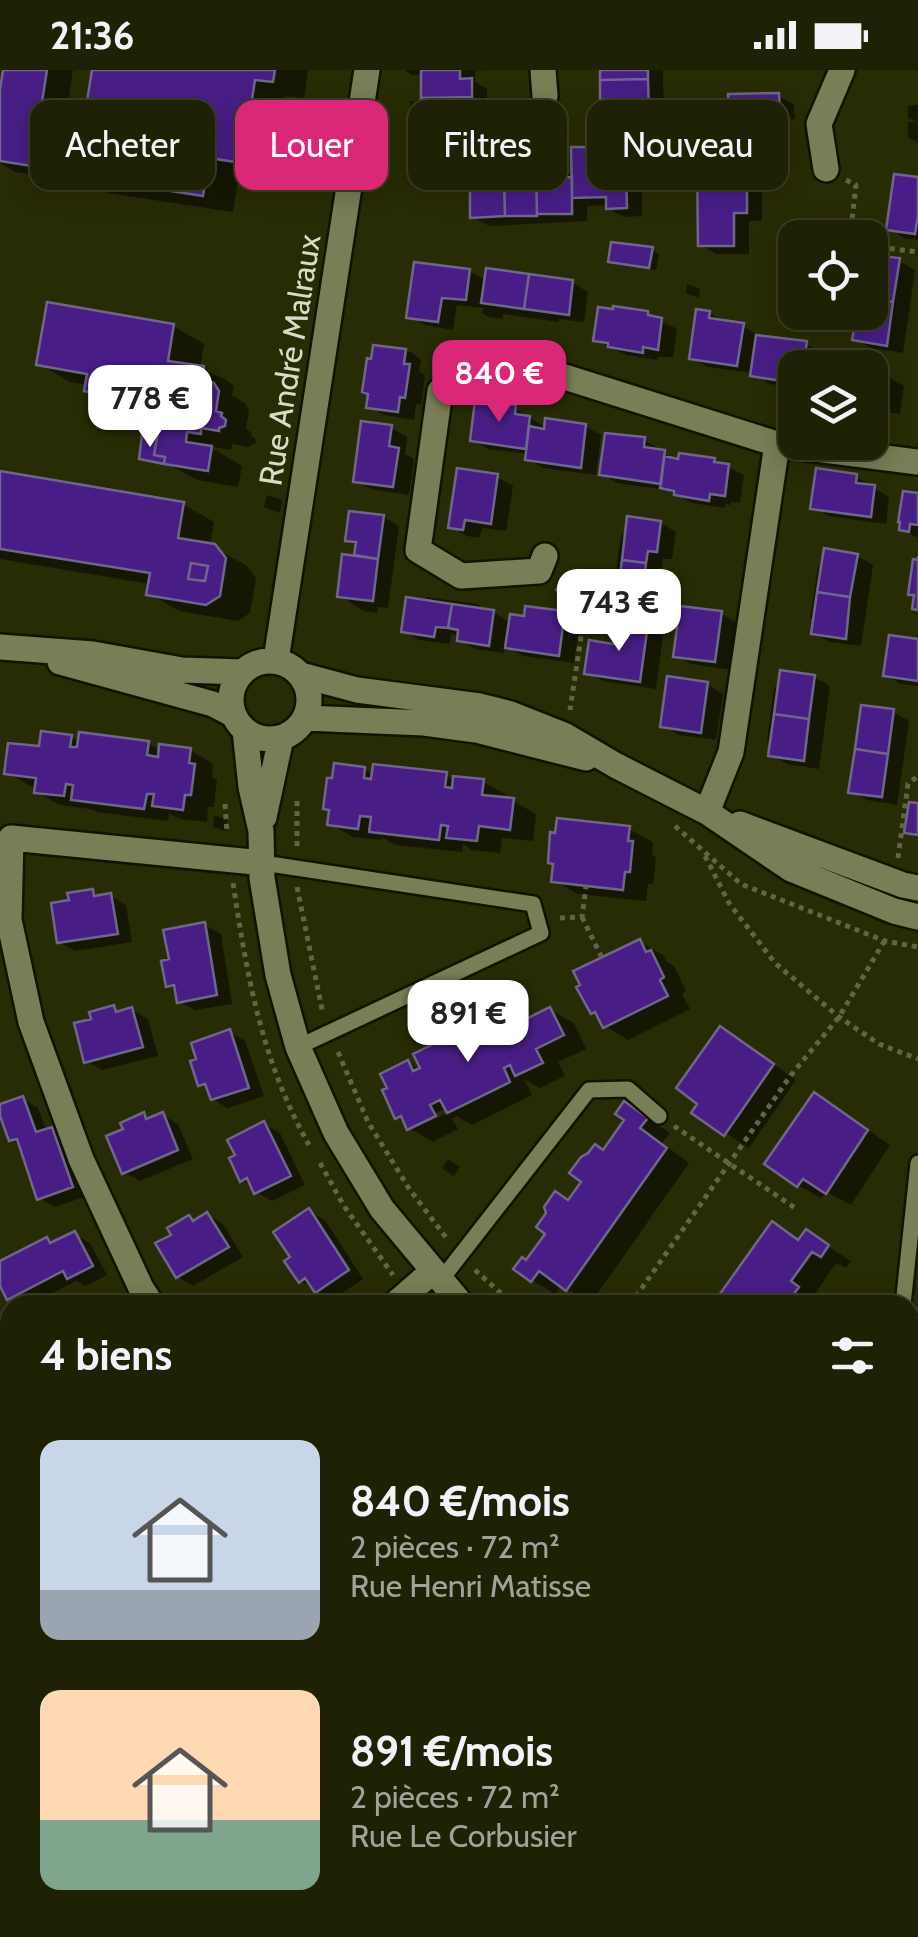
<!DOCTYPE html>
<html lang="fr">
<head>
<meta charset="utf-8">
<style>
	body { margin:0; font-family:Cabin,sans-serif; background:#2b2e12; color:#f1f3f6; height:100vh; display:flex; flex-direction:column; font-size:38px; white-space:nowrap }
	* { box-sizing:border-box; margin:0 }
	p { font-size:32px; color:#a1a39a }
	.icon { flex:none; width:55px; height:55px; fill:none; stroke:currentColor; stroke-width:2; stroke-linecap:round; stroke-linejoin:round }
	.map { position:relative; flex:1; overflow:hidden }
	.details { position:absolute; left:0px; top:1225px; width:920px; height:642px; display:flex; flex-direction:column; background:#1e2103; border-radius:30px 30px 0 0; box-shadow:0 5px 25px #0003,0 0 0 2px #3c3e25 }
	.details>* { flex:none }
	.top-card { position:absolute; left:30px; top:30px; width:860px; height:90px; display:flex; gap:20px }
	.buttons { position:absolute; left:778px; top:150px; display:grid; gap:20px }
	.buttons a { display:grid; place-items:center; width:110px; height:110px; border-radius:20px; background:#1e2103; box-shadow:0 5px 25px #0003,0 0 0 2px #3c3e25; font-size:50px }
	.price { position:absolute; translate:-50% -85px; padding:0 22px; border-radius:20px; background:#fff; color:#222; font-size:32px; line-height:65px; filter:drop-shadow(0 2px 5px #0008) }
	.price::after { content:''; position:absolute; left:50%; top:60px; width:30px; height:22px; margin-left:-15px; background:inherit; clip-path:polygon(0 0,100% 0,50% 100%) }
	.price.active { background:#db2777; color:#fff }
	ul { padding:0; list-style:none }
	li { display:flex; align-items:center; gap:30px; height:250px; padding:0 40px }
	li span { display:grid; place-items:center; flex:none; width:280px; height:200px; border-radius:20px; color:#555 }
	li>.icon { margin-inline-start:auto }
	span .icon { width:120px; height:120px; fill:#fffc; stroke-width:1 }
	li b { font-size:42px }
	h2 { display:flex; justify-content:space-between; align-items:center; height:120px; padding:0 40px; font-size:42px }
	.tag { padding:0 35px; border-radius:20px; background:#1e2103; box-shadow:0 5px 25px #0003,0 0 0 2px #3c3e25; font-size:35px; line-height:90px }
	.tag.active { background:#db2777; color:#fff }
	.status { display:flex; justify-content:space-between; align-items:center; height:70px; padding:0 50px; background:#1e2103; direction:ltr }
	.status svg { height:28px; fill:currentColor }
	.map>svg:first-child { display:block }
	.shadow { fill:#0007; fill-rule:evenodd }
	.building { fill:#481e86; stroke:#6f668c; stroke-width:2.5; fill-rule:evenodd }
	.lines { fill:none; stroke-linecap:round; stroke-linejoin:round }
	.lane-casing { stroke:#111400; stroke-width:20 }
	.street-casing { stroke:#111400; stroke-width:30 }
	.path { stroke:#616543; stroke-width:5; stroke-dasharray:5 5; stroke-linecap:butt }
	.lane { stroke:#787e55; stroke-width:15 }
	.street { stroke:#787e55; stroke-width:25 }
	.labels { text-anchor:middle; stroke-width:8; stroke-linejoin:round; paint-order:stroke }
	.street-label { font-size:32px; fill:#d8dcc6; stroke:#282c04 }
</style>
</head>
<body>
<div class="status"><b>21:36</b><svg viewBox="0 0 49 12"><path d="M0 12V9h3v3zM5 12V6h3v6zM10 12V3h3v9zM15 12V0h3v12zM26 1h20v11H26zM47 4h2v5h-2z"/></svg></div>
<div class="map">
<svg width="918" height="1867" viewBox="0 0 918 1867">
	<rect width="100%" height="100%" fill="#282c04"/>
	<path class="shadow" d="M6 0H73L56 108 15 102 0 93V35Z
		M94 0H308L304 28 285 26 279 69 296 78 291 112 239 104 233 142 108 123 77 105Z
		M405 0H487L475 1V12L487 19V53L475 54 476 68 441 69 425 60V48L418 49 411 44 410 31 424 33 423 5H412Z
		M602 0H663L664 52 632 53 610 44 609 32 603 28Z
		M779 26 794 35 795 49 779 50 780 83H765V99H747V110L762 118V151H749V184H716L701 175 717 95V62L731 61Z
		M918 35V73L908 67V52H916L908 48V36Z
		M589 79 610 91 611 98 615 100H626L642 109V146L624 147 608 138V135L587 136V151L489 156 473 147 472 107H487L503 99 516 106H522V98L554 97 567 104H574Z
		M656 89H675L683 93V104L664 105 657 101Z
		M918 110V170L904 168 889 158Z
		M804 158H820L836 168H804Z
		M652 180 659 184 656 200 617 195 610 191Z
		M870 187 899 191 915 200 903 283 871 278 855 269 870 242Z
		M469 201 487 211 573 213 588 222 584 252 559 249V252L503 244V249L489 247 482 243 483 238 457 235 453 260 425 255 409 246Z
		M687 214 700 219 699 228 686 223Z
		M709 243 725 252 743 256 758 265V267L806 274 822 283 820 298H795V317L769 314 753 303 708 297 692 288Z
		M647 244 677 259 673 287H658V290L626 285 596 270Z
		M173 256 204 274 200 298 225 309 234 316 232 326 245 333 249 341 246 359 252 363 251 365 256 370 255 373 249 377 232 374 231 380 208 376 242 396 238 417 197 410 170 395 148 392 141 388 159 371 162 356 156 347 144 345 143 348 129 345 87 320 88 315 70 312 39 294Z
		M375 277 411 282 421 290 419 302 425 305 421 335 416 334 414 350 384 345 369 336Z
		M870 304 888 307 904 316 900 344 879 341 877 350 870 349Z
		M515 338 546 358 585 356 601 365 596 405 543 398 527 389 528 384 488 379 472 370Z
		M391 358 407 367 405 384 414 389 409 425 371 419 355 410Z
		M644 370 660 379V382L680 392 714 390 744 405 740 433 731 432V435L725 434V438L692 433 667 420 617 413 602 404Z
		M0 404 183 434 214 452 210 476 246 495 256 508 250 543 238 551 179 541 149 523 150 514 0 489Z
		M497 407 513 416 506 461 483 458 479 468 467 466 451 457Z
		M856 407 889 427 886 454 829 446 813 437Z
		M267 425 282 430 280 443 264 437Z
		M918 425V468L901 459Z
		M384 447 399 456 388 538 378 537 377 543 363 541 340 525 356 488 358 476 348 470Z
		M661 453 676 462 672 489H663L661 501 660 512 669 517 665 546 634 541 618 532 620 519 614 516 621 464 627 466Z
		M857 486 873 495 861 576 829 572 814 563 815 551 810 548 818 496 823 499Z
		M426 527 477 534 484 538V541L493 542 511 553 564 544 580 553 574 593 523 586 505 576 504 583 475 579 459 570 460 565 451 564 450 574 419 570 404 561 425 533Z
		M682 538 722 544 737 553 731 600 691 594 676 585Z
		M647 557 663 566 656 619 603 611 587 602 616 577Z
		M918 572V616L901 614 886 605Z
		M814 607 830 616 819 699 787 694 771 685 773 674 767 671 774 617 780 618Z
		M707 614 723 624 716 670 679 665 663 656Z
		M893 642 909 651 897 735 867 730 851 721Z
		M71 667 80 673H148L161 681 190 680 213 694 212 707 217 710 214 737H208L207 752 179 749 169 743 168 751 97 742 90 739 60 735 36 722 37 717 30 716 7 702 41 679Z
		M364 699 374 705H446L452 709 483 712 507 725 506 730 513 731 536 744 533 771 502 768 500 783 472 780 463 774 462 782 395 775 382 767 381 770 353 767 329 753Z
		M214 745 227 750 226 761 213 757Z
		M629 759 653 772 652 785 656 787 653 814H648L646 831 577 824 554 810Z
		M93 822 102 827 111 826 126 835 132 872 75 881 59 872 71 833Z
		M205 855 221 864 232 934 195 940 179 931 177 920 168 915Z
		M640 872 663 885 667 892 674 896 686 921 682 924 690 939 628 970 605 956 600 947 593 942Z
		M113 938 121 943 132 940 148 949 158 986 102 1000 86 991 94 951Z
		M515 940 531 949 550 940 574 953 586 979 558 992 565 1006 540 1018 524 1009 532 1025 472 1055 457 1046 452 1049 458 1059 433 1072 409 1058 406 1052 397 1047 408 993 425 1002 480 954 496 963ZM446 1038 448 1043 414 1058V1054Z
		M229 962 245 971 264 1026 228 1038 213 1029 210 1020 200 1014Z
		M744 973 796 1010 749 1078 694 1042Z
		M815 1025 838 1039 890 1075 851 1135 827 1122 821 1128 798 1115Z
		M23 1029 38 1038 47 1061 52 1060 68 1069 87 1126 55 1137 39 1128 22 1076 11 1070 0 1039V1036Z
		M625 1035 670 1063 662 1073 689 1093 591 1233 561 1215 555 1224 532 1210 527 1193 628 1050Z
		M144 1045 151 1049 162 1045 178 1054 193 1089 140 1111 124 1102 126 1060Z
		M264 1054 280 1063 305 1115 272 1131 256 1122 254 1116 242 1110Z
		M448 1089 460 1097 454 1106 442 1098Z
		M309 1141 325 1150 363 1209 332 1230 301 1211Z
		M208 1145 223 1154 243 1187 193 1216 178 1207 174 1165 189 1148 195 1151Z
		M773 1154 801 1171 807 1163 851 1191 846 1198 836 1193 813 1227 821 1232 819 1235H715Z
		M74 1164 90 1173 107 1205 85 1216 76 1211 30 1235H21L9 1228 0 1210V1194L47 1170 54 1174Z
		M910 1581 918 1585V1688L910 1700Z
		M10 1693V1796L0 1790V1710Z
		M910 1703 918 1708V1713L910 1723Z
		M138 1858H256L263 1867H155Z
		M363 1861 373 1867H351Z"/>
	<path class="building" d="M3 0H47L32 96 0 91V20Z
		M92 0H275L273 12 255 10 248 55 266 58 261 96 209 88 203 126 75 106Z
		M421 0H460V9L472 8V27L421 28Z
		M600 0H648V9L600 10Z
		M648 9 649 45H613V29L600 30V10Z
		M779 23 780 42H764L765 58 729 59 728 24Z
		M472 27V45L460 46 461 61H422L421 28Z
		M765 58V75L750 76V91L714 92V59Z
		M571 77H589L590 91H604V98L626 97 627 138 606 139V127L572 128Z
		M732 92V107H747V143H734V176H698L697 93Z
		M555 94V108L572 107V144H537L536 95Z
		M536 95 537 146H505L504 110H520L519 96Z
		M504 96 505 146 470 148V111L484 110V97Z
		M894 104 918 107V145L915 164 886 160Z
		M611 172 653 177 649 198 608 192Z
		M786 172H795V207H786Z
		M870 185 900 188 893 232 870 228Z
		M414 192 470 199 466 230 442 228 438 252 406 248Z
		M486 198 529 204 524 239 481 233Z
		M529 204 573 210 569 245 524 239Z
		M870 228 893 232 887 276 852 270 857 242H870Z
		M47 232 174 254 168 291 204 296 202 308 214 313 219 321 216 341 222 343 221 346 226 350 225 356 219 358V361L201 358V364L187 362 186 372 212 376 208 401 164 394 165 387 154 385 159 355 153 354 156 336 151 330 134 327 130 332 113 329 112 332 96 329 97 324 84 321 87 304 36 295Z
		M613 236 648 241V245L662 248 658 280 643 277V283L608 277V273L593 271 598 237 613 239Z
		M696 239 710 241 709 248 744 253 737 296 689 289Z
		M756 265 807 271 803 298H795V313L750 306Z
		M373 275 406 279 404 294H410L405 328 400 327 398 342 366 338 368 324 362 322 367 288 371 289Z
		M870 302 889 304 884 337 870 335Z
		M475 330 516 335 515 344 530 346 526 379 470 371Z
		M545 348 586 354 581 398 525 390 529 356 544 359Z
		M361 351 392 355 389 376 399 378 393 417 353 412Z
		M605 363 645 367 644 377 665 380 661 414 599 405Z
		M142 365 157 368 154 385 165 387 164 394 139 389Z
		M679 383 715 388 714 392 729 394 725 426 710 424 709 431 674 425V421L660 418 664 386 678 389Z
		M457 398 498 404 491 454 465 450 463 460 448 458Z
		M816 398 857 404 856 413 875 415 871 447 810 439Z
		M0 401 184 432 178 468 215 474 226 488 220 526 206 535 146 525 150 503 0 479ZM191 493 208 496 205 511 188 509Z
		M903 421 918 423V455L910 454 909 462 899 460 900 452H898Z
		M349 441 384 445 378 489 354 485 356 472 345 471Z
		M627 446 661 451 657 482 648 481 646 493 622 490Z
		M824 478 858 484 850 527 817 522Z
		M342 484 378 489 373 531 337 527Z
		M918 486V540L912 539 914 525H908L913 489 918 490Z
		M622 490 646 493 645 504 654 505 649 538 616 533Z
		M191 493 208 496 205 511 188 509Z
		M817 522 850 527 846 569 811 564Z
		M406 527 452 534 448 558 436 557 434 567 401 562Z
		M452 534 494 540 489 576 457 571 458 560 448 558Z
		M525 536 565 541 559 586 505 578 510 544 524 546Z
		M680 536 722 541 715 592 673 587Z
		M617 551 648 554 640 612 584 604 589 570 613 574Z
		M889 565 918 569V611L883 606Z
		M780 600 815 605 809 649 774 644Z
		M667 606 708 612 701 663 660 657Z
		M861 635 894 639 888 684 855 679Z
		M774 644 809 649 804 691 768 686Z
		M41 661 72 665 70 677H77L79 662 149 671 147 685 158 687 159 674 191 678 189 693 195 694 191 725H185L183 740 152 736 154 724H147L144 739 71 730 73 715 66 714 64 726 34 723 36 708 4 704 8 673 39 676Z
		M855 679 888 684 882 727 848 723Z
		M334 693 365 697 364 708 371 709 373 694 447 702 445 717 452 718 453 706 484 709 482 725 514 728 510 760 479 756 477 771 446 768 448 756 441 755 439 770 369 762 371 747 360 746 358 759 327 755 329 740 323 739 327 708H332Z
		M909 732 918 733V765L904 763Z
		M557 748 630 756 628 771H633L630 802H625L623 820 551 812 553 794 548 793 550 762 555 763Z
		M93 819 94 826 111 823 118 864 57 873 51 833 69 830 67 823Z
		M205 852 217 925 177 933 174 915 166 917 161 891 169 889 163 860Z
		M640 869 646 882 651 880 664 907 660 910 668 926 603 958 595 942 591 944 576 917 580 915 573 901Z
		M114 935 116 942 132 937 143 977 84 993 74 953 91 949 89 942Z
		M515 937 522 951 550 937 564 965 536 979 543 993 515 1006 510 995 504 998 510 1012 447 1043 440 1030 430 1035 436 1046 407 1060 401 1046 395 1049 382 1020 387 1018 380 1004 408 990 413 1001 420 998 413 984 480 951 486 965 493 961 487 950Z
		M720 956 774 994 724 1066 691 1043 697 1034 676 1018Z
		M230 959 249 1018 211 1030 205 1014 198 1016 190 991 196 989 191 973Z
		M814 1022 868 1060 826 1124 803 1109 797 1117 764 1094Z
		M23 1026 36 1062 52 1057 73 1117 37 1130 17 1069 9 1071 0 1046V1034Z
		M624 1031 648 1048 640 1058 667 1078 566 1221 539 1201 531 1212 513 1199 522 1187 526 1190 545 1164 536 1157 546 1143 544 1137 555 1121 568 1130 581 1112 569 1103 581 1087 588 1083 595 1074 603 1080 624 1050 615 1044Z
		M144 1042 146 1049 163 1042 178 1080 122 1104 106 1066 123 1059 120 1053Z
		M264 1051 291 1106 254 1124 247 1108 240 1112 229 1088 235 1085 227 1070Z
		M309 1138 349 1200 315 1223 305 1208 299 1213 284 1191 290 1187 273 1162Z
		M207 1142 229 1177 176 1208 155 1173 171 1165 167 1158 189 1145 193 1151Z
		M772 1151 798 1170 806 1159 829 1175 821 1187 812 1182 791 1211 799 1217 791 1228 792 1235H712Z
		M75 1161 93 1196 67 1209 63 1201 7 1230 0 1216V1191L47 1167 50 1173Z
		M9 1311 10 1312V1371L0 1359V1320Z
		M10 1467V1508L0 1497V1476Z
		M910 1579 918 1584V1666L911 1676Z
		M10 1689V1772L0 1769V1699L4 1690Z
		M142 1858H241L243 1860 234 1867H152Z
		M715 1858H735L744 1860 742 1867H699L700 1863 713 1865Z"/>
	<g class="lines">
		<g class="lane-casing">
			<path id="lane" d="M263 793 533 834 541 863 298 977
				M441 1210 589 1020 628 1019 659 1046
				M903 1235 918 1093
				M910 1489 918 1496
				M0 1637 10 1639
				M910 1732 918 1721
				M319 1858 323 1867"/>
		</g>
		<g class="street-casing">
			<path id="street" d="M543 0 545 26
				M826 99 819 54 842 0
				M777 374 918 392
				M545 486 539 501 461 506 418 480 440 321 495 285 777 374 731 682 707 742
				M0 577 93 584 182 600 242 602
				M276 590 367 0
				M231 630a39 39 0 1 1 78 0a39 39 0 1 1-78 0Z
				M60 592 213 634 234 645
				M301 605 357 620 480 636 511 644 564 665 615 695 707 742 791 799 894 841 918 847
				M305 648 424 653 476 660 586 688
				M245 660 251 717 261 761 262 808 278 905 298 977 336 1063 382 1139 462 1235
				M264 747 281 668
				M740 754 903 815 918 818
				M152 1235 141 1218 81 1089 31 952 9 850 11 768 263 793
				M394 1235 433 1201
				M910 1425 918 1426
				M810 1858 821 1867"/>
		</g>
		<path class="path" d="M846 110 856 115 850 168
			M870 176 918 182
			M556 518 584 547 570 640
			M225 734 227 763
			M675 756 741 814 885 871 918 877
			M297 776V727
			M705 786 729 833 775 893 839 947 879 974 918 989
			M898 788 908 714 918 706
			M233 813C247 906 262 992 309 1075
			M297 817 323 944
			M582 847 602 888
			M560 848 582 847 586 816
			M338 982 368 1052 410 1120 448 1170
			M674 1056 798 1140
			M320 1093 344 1136 393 1205
			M475 1200 514 1235
			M630 1235 791 1005 839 947 885 870
			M910 1458H918"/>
		<use href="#lane" class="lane"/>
		<use href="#street" class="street"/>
	</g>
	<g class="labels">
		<g class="street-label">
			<text transform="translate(290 290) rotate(-81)" y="11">Rue André Malraux</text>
		</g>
	</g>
</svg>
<div class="buttons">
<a><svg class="icon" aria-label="locate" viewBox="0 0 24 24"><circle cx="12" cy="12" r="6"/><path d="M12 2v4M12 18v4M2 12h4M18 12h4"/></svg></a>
<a><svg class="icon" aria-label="layers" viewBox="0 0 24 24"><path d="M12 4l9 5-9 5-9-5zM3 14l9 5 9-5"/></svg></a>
</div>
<b class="price active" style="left:499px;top:355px">840 €</b>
<b class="price" style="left:150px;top:380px">778 €</b>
<b class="price" style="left:619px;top:584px">743 €</b>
<b class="price" style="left:468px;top:995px">891 €</b>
<div class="top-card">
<a class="tag">Acheter</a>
<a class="tag active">Louer</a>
<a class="tag">Filtres</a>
<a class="tag">Nouveau</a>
</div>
<section class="details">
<h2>4 biens<svg class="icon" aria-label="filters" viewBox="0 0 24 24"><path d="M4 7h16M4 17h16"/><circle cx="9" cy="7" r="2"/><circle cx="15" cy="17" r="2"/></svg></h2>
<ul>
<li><span style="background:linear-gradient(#c9d6e8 75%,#9aa5b1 0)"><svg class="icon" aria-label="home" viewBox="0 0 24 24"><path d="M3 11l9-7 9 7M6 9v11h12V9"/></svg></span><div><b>840 €/mois</b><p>2 pièces · 72 m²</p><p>Rue Henri Matisse</p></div></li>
<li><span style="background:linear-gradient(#ffd9b3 65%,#7fa58c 0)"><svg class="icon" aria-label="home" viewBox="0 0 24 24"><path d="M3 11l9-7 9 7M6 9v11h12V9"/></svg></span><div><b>891 €/mois</b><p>2 pièces · 72 m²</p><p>Rue Le Corbusier</p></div></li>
</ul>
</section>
</div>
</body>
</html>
